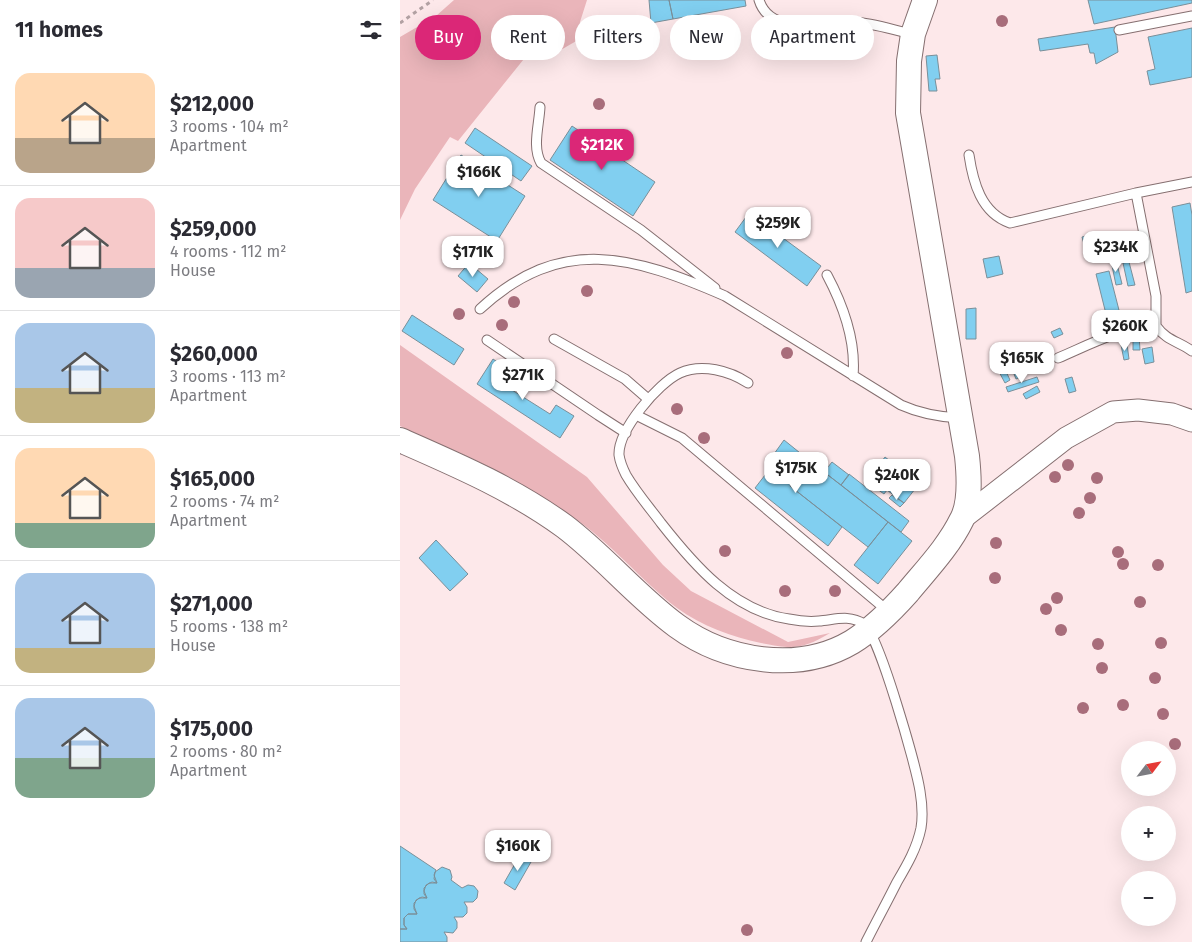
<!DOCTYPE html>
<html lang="en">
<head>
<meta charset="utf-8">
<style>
	body { margin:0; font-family:"Fira Sans",sans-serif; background:#f7f7f7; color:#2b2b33; height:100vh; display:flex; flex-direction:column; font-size:19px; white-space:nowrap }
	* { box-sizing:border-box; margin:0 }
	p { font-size:16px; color:#7c7c81 }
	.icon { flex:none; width:28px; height:28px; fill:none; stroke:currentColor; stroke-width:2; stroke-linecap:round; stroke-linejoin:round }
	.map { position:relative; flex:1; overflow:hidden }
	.sheet { display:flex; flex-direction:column; background:#fff; width:400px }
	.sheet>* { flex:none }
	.top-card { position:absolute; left:15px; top:15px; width:475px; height:45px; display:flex; gap:10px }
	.needle { width:32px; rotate:58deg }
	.controls { position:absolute; left:721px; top:741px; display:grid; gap:10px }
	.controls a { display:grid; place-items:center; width:55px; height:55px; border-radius:50%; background:#fff; box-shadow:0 5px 20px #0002; font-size:25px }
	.price { position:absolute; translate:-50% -42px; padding:0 11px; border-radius:10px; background:#fff; color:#222; font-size:16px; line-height:32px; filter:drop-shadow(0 1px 2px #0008) }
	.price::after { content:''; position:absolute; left:50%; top:30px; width:15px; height:11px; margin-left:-8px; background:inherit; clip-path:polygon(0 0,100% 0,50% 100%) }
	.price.current { background:#db2777; color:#fff }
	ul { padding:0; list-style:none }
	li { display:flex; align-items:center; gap:15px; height:125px; padding:0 15px }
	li+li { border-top:1px solid #e1e1e2 }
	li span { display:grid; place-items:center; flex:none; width:140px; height:100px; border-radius:15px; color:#555 }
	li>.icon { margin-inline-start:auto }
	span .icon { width:60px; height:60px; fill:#fffc; stroke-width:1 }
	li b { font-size:21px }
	h2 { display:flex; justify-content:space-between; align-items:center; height:60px; padding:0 15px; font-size:21px }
	.tag { padding:0 18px; border-radius:22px; background:#fff; box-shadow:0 5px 20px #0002; font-size:18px; line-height:45px }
	.tag.current { background:#db2777; color:#fff }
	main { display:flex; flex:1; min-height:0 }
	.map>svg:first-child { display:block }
	.green { fill:#eab5ba }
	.building { fill:#81cff0; stroke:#7a8f99 }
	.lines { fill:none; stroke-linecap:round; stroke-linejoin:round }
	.service-casing { stroke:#856f70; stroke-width:11 }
	.tertiary-casing { stroke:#856f70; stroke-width:23 }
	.secondary-casing { stroke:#856f70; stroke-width:26 }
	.path { stroke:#b2a1a3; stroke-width:3; stroke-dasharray:4 4; stroke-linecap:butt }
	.service { stroke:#fff; stroke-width:9 }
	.tertiary { stroke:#fff; stroke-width:21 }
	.secondary { stroke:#fff; stroke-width:24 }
	.tree { fill:#a86d7b }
</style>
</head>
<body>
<main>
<section class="sheet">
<h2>11 homes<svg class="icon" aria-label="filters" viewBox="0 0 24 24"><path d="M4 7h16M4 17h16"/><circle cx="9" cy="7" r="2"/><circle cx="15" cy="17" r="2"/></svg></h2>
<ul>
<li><span style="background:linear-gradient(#ffd9b3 65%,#b9a48a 0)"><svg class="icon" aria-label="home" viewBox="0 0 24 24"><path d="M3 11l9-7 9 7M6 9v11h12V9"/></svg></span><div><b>$212,000</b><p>3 rooms · 104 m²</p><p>Apartment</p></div></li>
<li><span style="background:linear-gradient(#f6c9c9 70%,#9aa5b1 0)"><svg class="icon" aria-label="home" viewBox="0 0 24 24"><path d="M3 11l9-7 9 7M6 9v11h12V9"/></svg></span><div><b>$259,000</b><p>4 rooms · 112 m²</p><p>House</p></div></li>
<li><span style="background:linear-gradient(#a9c7e8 65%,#c2b280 0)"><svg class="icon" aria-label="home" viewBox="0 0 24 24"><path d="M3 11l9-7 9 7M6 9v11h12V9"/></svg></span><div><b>$260,000</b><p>3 rooms · 113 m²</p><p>Apartment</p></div></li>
<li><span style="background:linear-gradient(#ffd9b3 75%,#7fa58c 0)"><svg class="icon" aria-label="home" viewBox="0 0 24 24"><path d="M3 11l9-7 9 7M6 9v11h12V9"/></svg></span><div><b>$165,000</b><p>2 rooms · 74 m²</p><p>Apartment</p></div></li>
<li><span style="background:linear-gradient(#a9c7e8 75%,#c2b280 0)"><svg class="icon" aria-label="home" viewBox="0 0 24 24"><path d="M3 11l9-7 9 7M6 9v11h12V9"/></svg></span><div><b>$271,000</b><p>5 rooms · 138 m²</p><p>House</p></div></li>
<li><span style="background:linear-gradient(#a9c7e8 60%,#7fa58c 0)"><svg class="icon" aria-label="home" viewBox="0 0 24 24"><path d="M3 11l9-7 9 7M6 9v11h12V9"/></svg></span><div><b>$175,000</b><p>2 rooms · 80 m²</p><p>Apartment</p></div></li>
</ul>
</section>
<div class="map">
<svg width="792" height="942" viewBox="0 0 792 942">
	<rect width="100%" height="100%" fill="#fde8ea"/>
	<path class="green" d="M54 0H187L180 22 178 40 159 51 140 39 58 141 50 137 15 189 0 220V37L36 16Z
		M0 345 187 477 263 565 291 591 388 642 430 633C402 650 392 649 361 643 332 637 302 626 277 608 240 580 211 542 171 516 146 500 120 482 93 469 63 453 31 441 0 426Z"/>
	<path class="building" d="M249 0H269L273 19 251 23Z
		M269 0H345L346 6 273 19Z
		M688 0H792V3L694 24Z
		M715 27 718 52 696 64 694 53H690L688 44 640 51 638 39Z
		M792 28V77L750 85 747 71 755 69 748 37Z
		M537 55 540 79H535L537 91H529L526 56Z
		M172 126 255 182 233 216 150 160Z
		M75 128 132 166 121 181 65 143Z
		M61 155 125 196 97 241 33 200Z
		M790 203 792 215V291L786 293 772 207Z
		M349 213 421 266 407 286 335 232Z
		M699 233 704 252 687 256 682 237Z
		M599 256 603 274 587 278 583 259Z
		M716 260 722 284 716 285 711 261Z
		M729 262 735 285 728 286 723 263Z
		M69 263 88 279 77 292 58 276Z
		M709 271 721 318 708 322 696 274Z
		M576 308V339H566V309Z
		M12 315 64 349 54 365 2 331Z
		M660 328 663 334 654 338 651 332Z
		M733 335H739L740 350H733Z
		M727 344 729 359 724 360 721 345Z
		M752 347 754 362 745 364 742 349Z
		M93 359 112 372 104 385 150 414 156 405 174 416 160 438 77 384Z
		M615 362 621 377 616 379 610 364Z
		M603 365 610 380 605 383 597 368Z
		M637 377 639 382 608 392 606 387Z
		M672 377 676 391 669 393 665 379Z
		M637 386 640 392 626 399 623 394Z
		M384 440 410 461 390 486 442 527 428 546 355 488 379 457 374 454Z
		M485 457 519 484 504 503 470 477Z
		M410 461 488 522 468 547 390 486Z
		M432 462 449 475 441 485 424 472Z
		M511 469 523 478 519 484 507 474Z
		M449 474 509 521 501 532 441 485Z
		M470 477 487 490 484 494 466 481Z
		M492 495 504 503 500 507 489 498Z
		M488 522 512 541 478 584 454 565Z
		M36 540 68 574 50 591 19 558Z
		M0 846 36 870 34 875 37 883 32 882 26 885 24 891 27 898 22 897 16 900 14 906 17 914H8L4 918V925L7 929H0Z
		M120 855 131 862 115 890 104 883Z
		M42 867 50 870 52 877 51 880 62 888 68 885 74 886 78 891 77 898 73 902H64L67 907V913L63 917H54L57 922V928L53 933 44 932 47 937V942H0V929H7L4 925V918L8 914H17L14 909V903L19 898H27L24 894V888L29 883H37L34 879 35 872Z"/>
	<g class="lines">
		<g class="service-casing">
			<path id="service" d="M359 0C371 38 425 20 454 22 473 23 493 30 512 34
				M719 30 792 16
				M140 107C139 126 132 147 141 163L241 230 315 288
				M569 155C573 182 581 213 610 223L736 193 756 296V326
				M736 193 792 182
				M427 275C443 305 456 342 453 376
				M80 309C161 234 233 256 325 296L501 405C521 414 538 417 560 418
				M154 339 225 379 248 399
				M87 340 198 415 226 433
				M658 358C691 344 719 328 756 326 767 341 778 341 792 351
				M348 383C330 371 302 363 280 373 258 383 218 430 219 455 220 462 223 469 226 475 236 492 249 507 261 523 294 565 333 611 389 619 399 621 409 622 419 621 434 620 449 614 464 624 479 635 516 766 520 791 522 803 523 816 521 828 517 848 507 865 497 882 487 902 476 922 466 942
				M236 415 282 438 489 612"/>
		</g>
		<g class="tertiary-casing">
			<path id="tertiary" d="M563 518 666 438 713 412 738 410 772 414 792 421"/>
		</g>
		<g class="secondary-casing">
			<path id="secondary" d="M0 440C57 465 113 489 164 526 204 556 236 596 277 626 325 661 398 674 452 642 473 629 492 610 508 592 527 569 549 546 562 519 571 502 569 475 567 456L508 113 509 61 513 34 525 0"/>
		</g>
		<path class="path" d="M0 23 33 0"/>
		<use href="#service" class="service"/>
		<use href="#tertiary" class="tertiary"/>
		<use href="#secondary" class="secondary"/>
	</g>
	<g class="tree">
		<circle cx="602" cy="21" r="6"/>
		<circle cx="199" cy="104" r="6"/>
		<circle cx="187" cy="291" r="6"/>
		<circle cx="114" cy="302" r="6"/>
		<circle cx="59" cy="314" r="6"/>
		<circle cx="102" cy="325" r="6"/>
		<circle cx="387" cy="353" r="6"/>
		<circle cx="277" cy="409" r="6"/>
		<circle cx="304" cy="438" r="6"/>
		<circle cx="668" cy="465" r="6"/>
		<circle cx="655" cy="477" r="6"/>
		<circle cx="697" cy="478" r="6"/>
		<circle cx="690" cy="498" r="6"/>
		<circle cx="679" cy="513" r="6"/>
		<circle cx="596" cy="543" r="6"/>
		<circle cx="325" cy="551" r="6"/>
		<circle cx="718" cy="552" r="6"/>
		<circle cx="723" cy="564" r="6"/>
		<circle cx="758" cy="565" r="6"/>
		<circle cx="595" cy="578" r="6"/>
		<circle cx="385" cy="591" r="6"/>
		<circle cx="435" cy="591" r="6"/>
		<circle cx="657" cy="598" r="6"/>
		<circle cx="740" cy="602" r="6"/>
		<circle cx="646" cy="609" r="6"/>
		<circle cx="661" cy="630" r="6"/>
		<circle cx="761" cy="643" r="6"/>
		<circle cx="698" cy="644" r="6"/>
		<circle cx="702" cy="668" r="6"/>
		<circle cx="755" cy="678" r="6"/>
		<circle cx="723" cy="705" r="6"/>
		<circle cx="683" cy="708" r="6"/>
		<circle cx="763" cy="714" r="6"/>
		<circle cx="775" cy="744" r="6"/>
		<circle cx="347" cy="930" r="6"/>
	</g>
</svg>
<div class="controls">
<a><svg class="needle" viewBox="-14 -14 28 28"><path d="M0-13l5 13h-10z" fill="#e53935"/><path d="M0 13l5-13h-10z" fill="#7c7c81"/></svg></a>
<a>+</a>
<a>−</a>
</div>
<b class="price current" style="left:202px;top:171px">$212K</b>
<b class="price" style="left:79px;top:198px">$166K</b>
<b class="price" style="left:378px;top:249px">$259K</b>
<b class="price" style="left:716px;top:273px">$234K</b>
<b class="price" style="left:73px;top:278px">$171K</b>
<b class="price" style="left:725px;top:352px">$260K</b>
<b class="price" style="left:622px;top:384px">$165K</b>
<b class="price" style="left:123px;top:401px">$271K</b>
<b class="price" style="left:396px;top:494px">$175K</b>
<b class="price" style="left:497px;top:501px">$240K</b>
<b class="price" style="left:118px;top:872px">$160K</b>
<div class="top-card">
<a class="tag current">Buy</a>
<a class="tag">Rent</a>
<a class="tag">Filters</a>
<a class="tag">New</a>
<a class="tag">Apartment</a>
</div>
</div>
</main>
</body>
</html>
